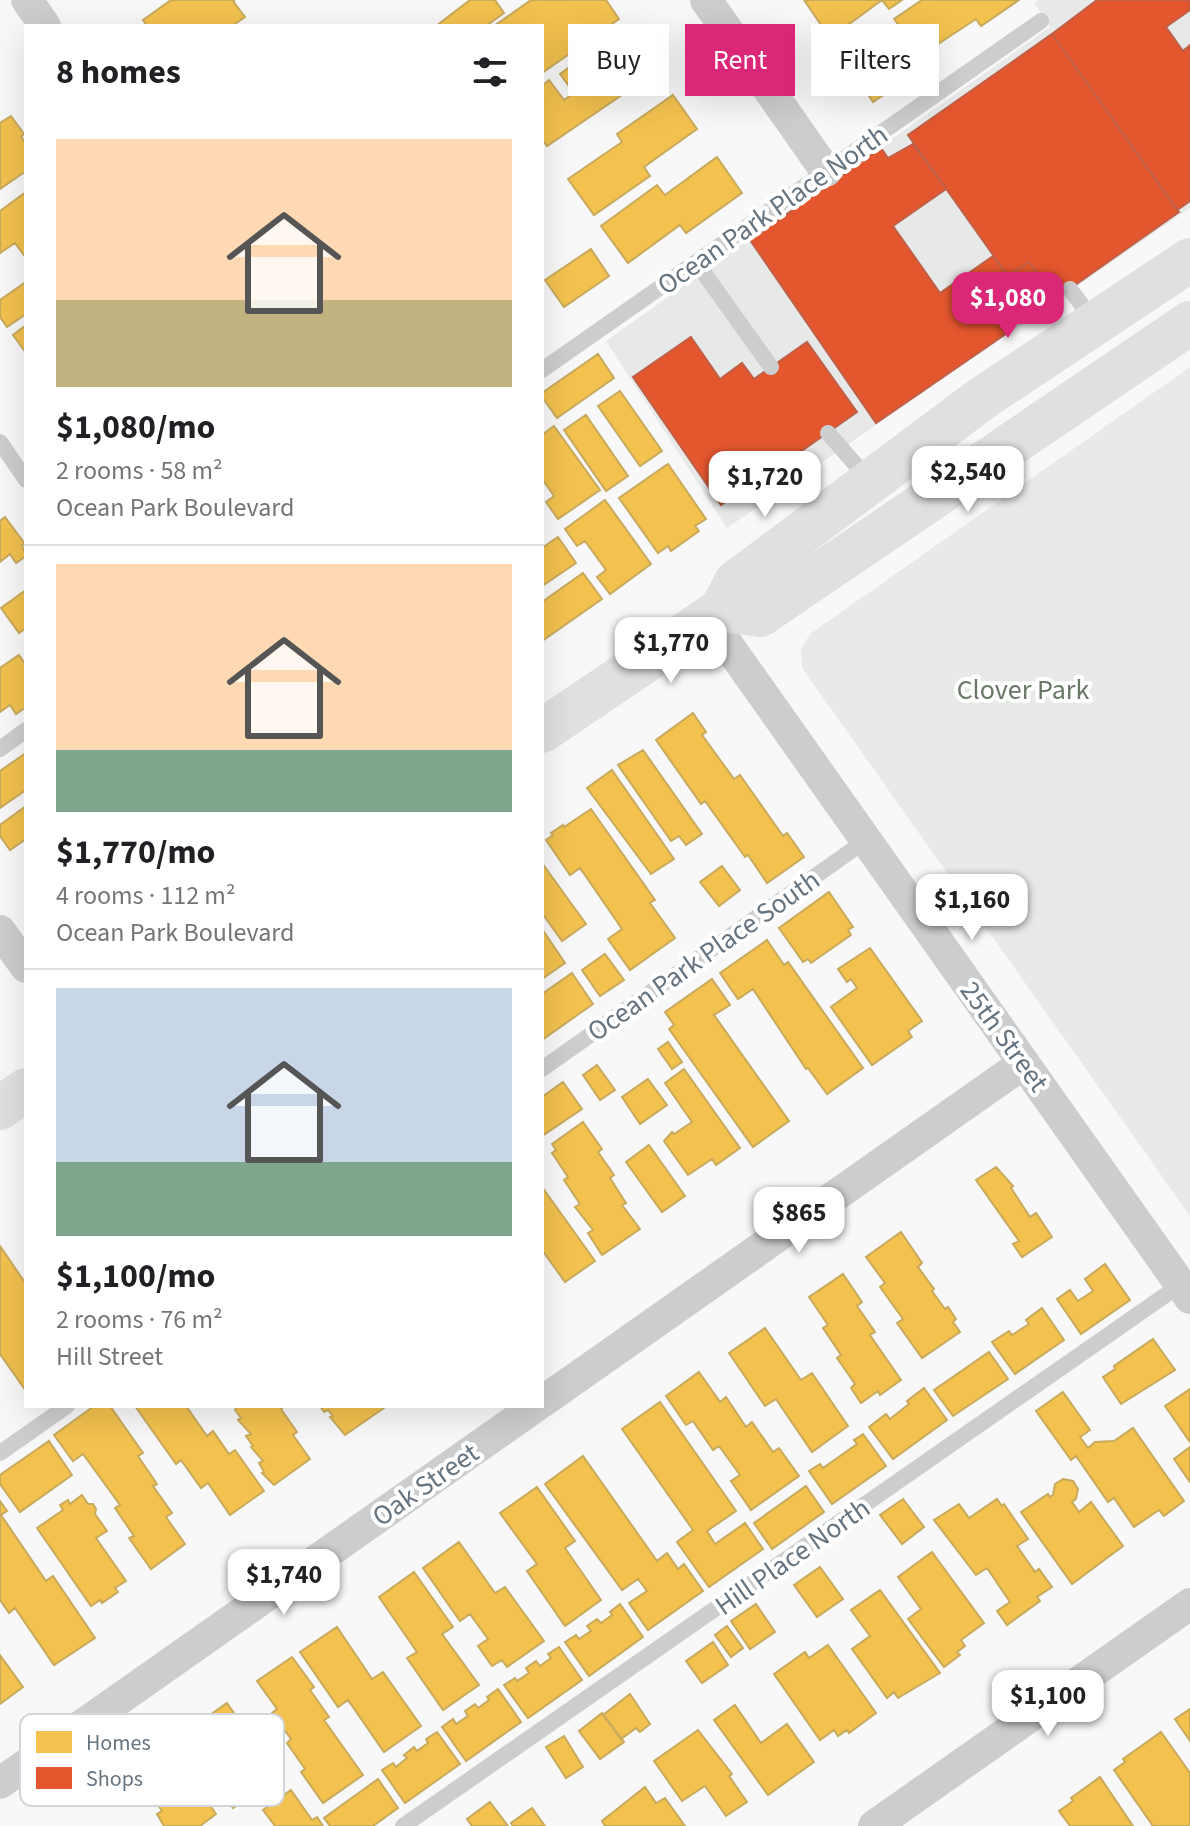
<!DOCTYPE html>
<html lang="en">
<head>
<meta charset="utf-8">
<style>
	body { margin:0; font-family:"Source Sans 3",sans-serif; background:#f6f6f6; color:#202124; height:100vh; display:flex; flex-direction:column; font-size:30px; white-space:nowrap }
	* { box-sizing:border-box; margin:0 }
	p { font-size:26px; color:#757577 }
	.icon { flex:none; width:44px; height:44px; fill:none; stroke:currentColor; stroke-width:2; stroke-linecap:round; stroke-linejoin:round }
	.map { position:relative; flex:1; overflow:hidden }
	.details { position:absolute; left:24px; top:24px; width:520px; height:1384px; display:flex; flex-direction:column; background:#fff; border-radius:0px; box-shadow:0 8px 32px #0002 }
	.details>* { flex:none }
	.top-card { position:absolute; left:568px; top:24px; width:502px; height:72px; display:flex; gap:16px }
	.price { position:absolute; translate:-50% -68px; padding:0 18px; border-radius:16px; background:#fff; color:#222; font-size:26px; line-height:52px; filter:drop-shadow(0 2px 4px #0008) }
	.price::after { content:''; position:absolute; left:50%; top:48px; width:24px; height:18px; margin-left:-12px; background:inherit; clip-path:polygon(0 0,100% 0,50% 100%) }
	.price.selected { background:#db2777; color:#fff }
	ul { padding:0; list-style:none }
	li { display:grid; align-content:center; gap:16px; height:424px; padding:0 32px }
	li+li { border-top:2px solid #e0e0e0 }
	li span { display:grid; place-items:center; height:248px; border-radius:0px; color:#555 }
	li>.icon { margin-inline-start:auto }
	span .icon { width:144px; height:144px; fill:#fffc; stroke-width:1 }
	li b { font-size:34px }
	h2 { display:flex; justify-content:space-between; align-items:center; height:96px; padding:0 32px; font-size:34px }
	.pill { padding:0 28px; border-radius:0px; background:#fff; box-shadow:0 8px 32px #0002; font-size:28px; line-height:72px }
	.pill.selected { background:#db2777; color:#fff }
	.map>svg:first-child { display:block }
	.built { fill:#e7e8e8 }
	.green { fill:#e7eae6 }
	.homes { fill:#f2c14e; stroke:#c8aa5d; stroke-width:2 }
	.shops { fill:#e4572e; stroke:#be6047; stroke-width:2 }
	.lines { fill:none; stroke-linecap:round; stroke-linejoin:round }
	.lane { stroke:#cbcdce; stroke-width:16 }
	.street { stroke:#cbcdce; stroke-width:32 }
	.secondary { stroke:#dfe0e1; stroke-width:44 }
	.labels { text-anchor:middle; stroke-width:8; stroke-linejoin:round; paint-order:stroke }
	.street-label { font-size:28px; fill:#667480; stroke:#fff }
	.park-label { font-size:28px; fill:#687865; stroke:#fff }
	.key { fill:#fff; stroke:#d1d5d9; stroke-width:2 }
	.key-label { font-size:22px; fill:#667480 }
</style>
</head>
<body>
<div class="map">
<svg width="1190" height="1826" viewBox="0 0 1190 1826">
	<rect width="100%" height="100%" fill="#f8f8f8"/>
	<path class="built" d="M1038 0H1190V208L727 528 606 341 1050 27 1034 3Z"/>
	<path class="green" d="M1190 367V1216L802 668 801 649 810 634Z"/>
	<path class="homes" d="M171 0H235L233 1 245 17 232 26H147L143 20Z
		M470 0H495L504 13 486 26H436Z
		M531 0H606L619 19 542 73V26H494Z
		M804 0H902L889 9 882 0 830 38Z
		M922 0H1019L981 26 976 19 923 54 930 63 873 102 848 64 901 28 894 19Z
		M625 27 657 71 547 146 542 139V86L549 80 564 100 574 93 560 74Z
		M673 95 697 129 644 167 650 176 594 215 568 179 622 142 617 134Z
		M11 116 24 134 21 137 26 143V171L0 189V123Z
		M717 157 742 193 686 233 680 225 628 263 601 226 657 185 665 195Z
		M26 192V258L15 243 0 253V211Z
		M591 249 609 276 564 307 545 280Z
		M26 282V314L7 327 0 317V300Z
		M26 325V353L13 335Z
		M598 354 614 378 557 418 542 397V393Z
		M620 391 662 451 640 466 598 406Z
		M586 415 628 476 606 491 564 430Z
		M554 426 600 490 558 519 546 502 554 496 542 479V435Z
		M668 464 706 519 695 526 699 531 671 551 668 546 658 553 619 498Z
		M605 500 651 564 610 594 597 577 606 570 585 541 577 546 565 529Z
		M5 517 25 544 22 545 26 556 16 563 10 554 0 562V521Z
		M558 537 576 563 542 586V548Z
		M583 573 602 599 542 641V602Z
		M26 590V628L19 633 1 608Z
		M19 655 26 665V707L16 714 10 705 0 712V668Z
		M693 713 706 732 702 735 734 779 740 775 783 836 787 833 804 857 767 883 748 855 745 857 705 801 701 804 656 740Z
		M643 750 702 834 686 845 679 836 671 841 618 765Z
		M26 753V790L0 808V771Z
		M612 770 674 859 651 874 587 788Z
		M26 806V839L10 850 0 836V825Z
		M591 809 655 900 650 903 675 938 630 970 608 939 622 929 580 868 570 875 546 840 553 835 551 833 563 825 564 827Z
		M542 863 586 924 562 941 542 913Z
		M722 866 740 890 719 906 700 882Z
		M829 892 853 927 848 930 851 935 811 963 808 959 803 962 779 928Z
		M542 929 565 963 542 979Z
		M767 940 784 965 788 962 863 1068 827 1094 808 1068 806 1069 753 989 738 999 720 973Z
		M870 948 922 1021 908 1031 912 1037 872 1065 831 1007 857 988 851 979 847 982 838 969Z
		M605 954 624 980 600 996 582 970Z
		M572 973 593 1004 542 1040V994Z
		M712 979 730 1005 714 1015 789 1121 753 1147 669 1029 674 1025 665 1012Z
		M668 1042 682 1062 672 1069 658 1049Z
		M597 1065 615 1090 600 1100 583 1075Z
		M684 1069 740 1148 716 1165 712 1159 688 1175 664 1141 672 1132 674 1134 692 1122 665 1083Z
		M648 1079 667 1105 640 1124 622 1097Z
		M563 1082 582 1109 542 1136V1097Z
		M583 1122 602 1149 598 1152 614 1175 610 1178 626 1203 622 1205 640 1229 602 1255 588 1233 593 1230 575 1207 580 1204 564 1180 568 1177 552 1153 556 1150 552 1144Z
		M649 1145 685 1196 662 1212 626 1162Z
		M996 1167 1013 1186 1011 1188 1030 1217 1036 1213 1052 1237 1022 1257 1013 1244 1019 1241 976 1180Z
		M542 1187 595 1261 565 1282 542 1250Z
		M901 1232 922 1263 918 1267 934 1289 932 1291 945 1309 948 1307 956 1319 953 1322 960 1332 922 1358 897 1323 903 1319 880 1287 885 1283 866 1257Z
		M0 1246 26 1284V1391L0 1354Z
		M1105 1264 1130 1300 1081 1334 1057 1299 1070 1290 1078 1301 1093 1291 1085 1279Z
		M843 1274 862 1302 857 1306 875 1332 870 1335 901 1380 880 1395 878 1391 861 1403 851 1388 855 1384 837 1358 841 1355 823 1328 828 1325 809 1297Z
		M1042 1308 1064 1340 1015 1374 992 1342 1009 1331 1012 1335 1029 1324 1026 1320Z
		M765 1328 801 1380 812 1373 848 1426 812 1452 776 1399 765 1406 729 1353Z
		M1153 1339 1175 1370 1121 1404 1103 1377 1115 1369 1114 1366Z
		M989 1352 1008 1379 953 1416 934 1390Z
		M699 1372 720 1402 726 1397 746 1427 752 1422 773 1452 779 1448 799 1476 751 1510 731 1481 740 1475 719 1446 713 1450 693 1421 686 1425 666 1396Z
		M924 1388 947 1420 893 1459 869 1427 886 1414 890 1419 909 1404 907 1401Z
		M1190 1389V1442L1165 1406Z
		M1063 1392 1090 1430 1080 1437 1088 1448 1095 1442 1114 1441 1133 1428 1184 1501 1164 1516 1159 1510 1134 1527 1114 1498 1108 1502 1076 1456 1071 1460 1036 1411Z
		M660 1402 736 1511 707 1531 715 1544 745 1523 763 1549 709 1587 677 1542 693 1530 622 1429Z
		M94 1406H110L143 1453 138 1456 157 1484 153 1486 172 1513 166 1517 185 1544 151 1569 129 1538 134 1536 115 1508 120 1505 83 1454 73 1461 54 1435Z
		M135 1406H186L207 1436 213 1431 229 1454 235 1450 264 1491 230 1515 208 1483 201 1488 181 1460 176 1464Z
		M237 1406H285L281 1409 297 1432 293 1435 310 1459 274 1485 262 1473 264 1472 259 1463 263 1461 251 1447 253 1446 246 1436 251 1434 238 1420 241 1418 235 1410Z
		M320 1406H383L384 1408 345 1435 330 1417 333 1416 328 1410 324 1412Z
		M863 1434 886 1466 832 1504 809 1471 820 1464 823 1468 857 1444 854 1440Z
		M49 1441 72 1475 20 1512 0 1484V1475Z
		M1190 1447V1482L1174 1459Z
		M583 1456 657 1561 667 1553 678 1569 684 1564 703 1591 648 1630 629 1603 647 1591 638 1579 622 1590 545 1484Z
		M1063 1479 1073 1481 1078 1489 1076 1499 1072 1502 1079 1512 1091 1502 1123 1546 1072 1584 1021 1512 1048 1494 1050 1497 1053 1495 1055 1484Z
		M806 1486 824 1512 772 1549 754 1523Z
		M537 1487 575 1541 565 1548 601 1600 565 1626 527 1571 537 1564 500 1513Z
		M82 1495 88 1504H93L96 1509 95 1514 107 1531 96 1538 126 1581 115 1588 118 1592 102 1603 100 1600 91 1606 37 1528 63 1510 60 1505 68 1500 70 1504Z
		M903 1499 924 1527 902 1544 880 1515Z
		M997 1499 1002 1506 1004 1504 1028 1539 1017 1546 1035 1572 1039 1569 1052 1587 1037 1597 1040 1601 1007 1625 997 1611 1010 1602 987 1568 976 1575 934 1520 959 1504 969 1518Z
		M0 1501 7 1511 1 1515 46 1581 53 1576 95 1638 54 1665 15 1608 9 1613 0 1600Z
		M459 1542 495 1593 505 1587 544 1641 507 1667 502 1660 492 1666 478 1646 488 1639 470 1614 460 1621 423 1568Z
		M932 1552 984 1623 961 1640 965 1646 957 1652 960 1655 944 1667 908 1619 921 1609 898 1577Z
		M820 1567 843 1599 817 1617 794 1585Z
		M414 1572 453 1627 442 1634 479 1685 443 1710 407 1658 417 1652 379 1597Z
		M880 1590 940 1673 898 1698 894 1692 887 1698 852 1649 870 1636 851 1610Z
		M620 1604 643 1637 589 1676 565 1642 576 1635 579 1639 591 1631 587 1626 597 1619 601 1623 612 1615 610 1612Z
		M756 1604 775 1632 750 1649 731 1621Z
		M727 1626 743 1648 731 1657 715 1635Z
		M337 1627 372 1679 383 1672 421 1726 384 1752 348 1700 338 1707 300 1652Z
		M713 1642 728 1665 702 1683 686 1661Z
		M828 1645 876 1713 849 1733 847 1730 838 1736 834 1730 820 1740 774 1674 805 1652 809 1658Z
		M559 1647 582 1680 528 1718 504 1685 515 1678 517 1681 529 1673 526 1668 536 1661 540 1666 551 1658 548 1654Z
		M0 1655 23 1687 0 1704Z
		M292 1657 314 1687 310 1690 329 1717 324 1720 363 1775 323 1803 301 1772 305 1769 287 1743 291 1739 272 1713 277 1709 257 1681Z
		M498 1689 521 1722 466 1761 442 1727 453 1719 456 1724 468 1716 465 1711 475 1704 478 1708 489 1700 487 1697Z
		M630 1694 650 1724 640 1732 636 1728 621 1739 603 1715Z
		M227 1703 259 1749 262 1747 268 1756 254 1766 267 1785 233 1808 229 1802 222 1801 219 1796 221 1790 216 1783 237 1769 222 1748 217 1751 207 1736 212 1733 203 1720Z
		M735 1705 761 1743 787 1724 814 1762 768 1795 714 1720Z
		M1190 1709V1741L1175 1719Z
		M602 1713 624 1742 600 1759 579 1731Z
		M698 1730 732 1774 729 1776 747 1802 726 1816 705 1786 682 1801 654 1761Z
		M437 1732 460 1764 405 1803 382 1770 393 1763 396 1767 407 1758 404 1755 414 1747 417 1751 428 1743 426 1739Z
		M1161 1732 1190 1773V1826H1153L1114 1770 1125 1762 1123 1759Z
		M564 1736 583 1767 566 1778 546 1747Z
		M172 1750 190 1775 193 1773 201 1784 197 1786 216 1814 200 1826H164L157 1814 162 1811 152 1796 146 1800 134 1782 150 1770 148 1767Z
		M1100 1777 1133 1826H1070L1059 1811 1073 1801 1071 1798Z
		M378 1779 398 1808 373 1826H330L324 1818Z
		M645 1787 656 1803 665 1798 685 1826H605L602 1821Z
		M291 1790 312 1820 317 1817 323 1826H275L263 1810Z
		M490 1802 508 1826H472L467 1819Z
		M532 1808 545 1826H513L511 1823Z"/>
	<path class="shops" d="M1097 0H1190V10L1166 27 1183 51 1190 45V201L1177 210 1052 34Z
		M1052 34 1179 212 1051 302 1050 292 1029 262 1008 276 908 135Z
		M913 144 946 189 893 226 940 293 993 256 1008 276 1029 262 1050 292 1051 302 1030 317 1011 314 1002 320 1010 331 876 423 750 240 881 148 888 158Z
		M691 337 720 379 742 363 754 379 807 342 857 412 739 495 737 493 721 505 633 377Z"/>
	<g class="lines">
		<path class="lane" d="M696 262 771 367
			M1070 289 1095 323
			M542 370 1041 21
			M828 433 869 480
			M0 442 26 480
			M0 749 26 730
			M542 1069 865 841
			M0 1453 67 1406
			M403 1826 1180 1285"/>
		<path class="street" d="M27 0 45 26
			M706 0 826 171
			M708 617 1190 1298
			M0 931 26 967
			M542 1402 1024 1063
			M0 1783 536 1406
			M874 1826 1190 1604"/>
		<path class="secondary" d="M721 610 760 615 1190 323
			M542 731 721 610 736 582 984 397 1190 260
			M0 1108 26 1090"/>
	</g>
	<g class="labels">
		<g class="street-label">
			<text transform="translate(772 209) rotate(-35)" y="10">Ocean Park Place North</text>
			<text transform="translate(703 955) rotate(-35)" y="10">Ocean Park Place South</text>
			<text transform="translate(1005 1036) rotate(54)" y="10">25th Street</text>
			<text transform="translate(425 1484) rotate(-35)" y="10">Oak Street</text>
			<text transform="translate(792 1556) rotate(-35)" y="10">Hill Place North</text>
		</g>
		<g class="park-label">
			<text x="1023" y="699">Clover Park</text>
		</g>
	</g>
	<rect x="20" y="1714" width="264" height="92" rx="12" class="key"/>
	<rect x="36" y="1731" width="36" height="22" fill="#f2c14e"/>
	<rect x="36" y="1767" width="36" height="22" fill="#e4572e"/>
	<g class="key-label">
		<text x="86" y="1750">Homes</text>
		<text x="86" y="1786">Shops</text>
	</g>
</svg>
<b class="price selected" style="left:1008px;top:340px">$1,080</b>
<b class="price" style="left:968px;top:514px">$2,540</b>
<b class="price" style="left:765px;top:519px">$1,720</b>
<b class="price" style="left:671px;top:685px">$1,770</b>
<b class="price" style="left:972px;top:942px">$1,160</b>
<b class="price" style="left:799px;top:1255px">$865</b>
<b class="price" style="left:284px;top:1617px">$1,740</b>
<b class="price" style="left:1048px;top:1738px">$1,100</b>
<div class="top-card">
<a class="pill">Buy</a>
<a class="pill selected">Rent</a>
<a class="pill">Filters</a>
</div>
<section class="details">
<h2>8 homes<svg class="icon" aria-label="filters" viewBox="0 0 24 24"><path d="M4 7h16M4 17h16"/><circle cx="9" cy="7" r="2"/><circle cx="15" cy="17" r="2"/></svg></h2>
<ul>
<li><span style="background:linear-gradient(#ffd9b3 65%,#c2b280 0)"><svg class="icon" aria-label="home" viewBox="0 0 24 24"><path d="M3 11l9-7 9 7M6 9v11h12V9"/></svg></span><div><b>$1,080/mo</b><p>2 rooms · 58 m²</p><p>Ocean Park Boulevard</p></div></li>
<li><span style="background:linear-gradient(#ffd9b3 75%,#7fa58c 0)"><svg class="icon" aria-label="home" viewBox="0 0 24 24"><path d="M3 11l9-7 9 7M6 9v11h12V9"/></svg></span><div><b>$1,770/mo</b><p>4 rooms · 112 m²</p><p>Ocean Park Boulevard</p></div></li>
<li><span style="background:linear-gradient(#c9d6e8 70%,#7fa58c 0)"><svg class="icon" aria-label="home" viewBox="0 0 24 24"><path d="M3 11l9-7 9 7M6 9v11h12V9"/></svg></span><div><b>$1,100/mo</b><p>2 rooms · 76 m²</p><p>Hill Street</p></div></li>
</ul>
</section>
</div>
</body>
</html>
